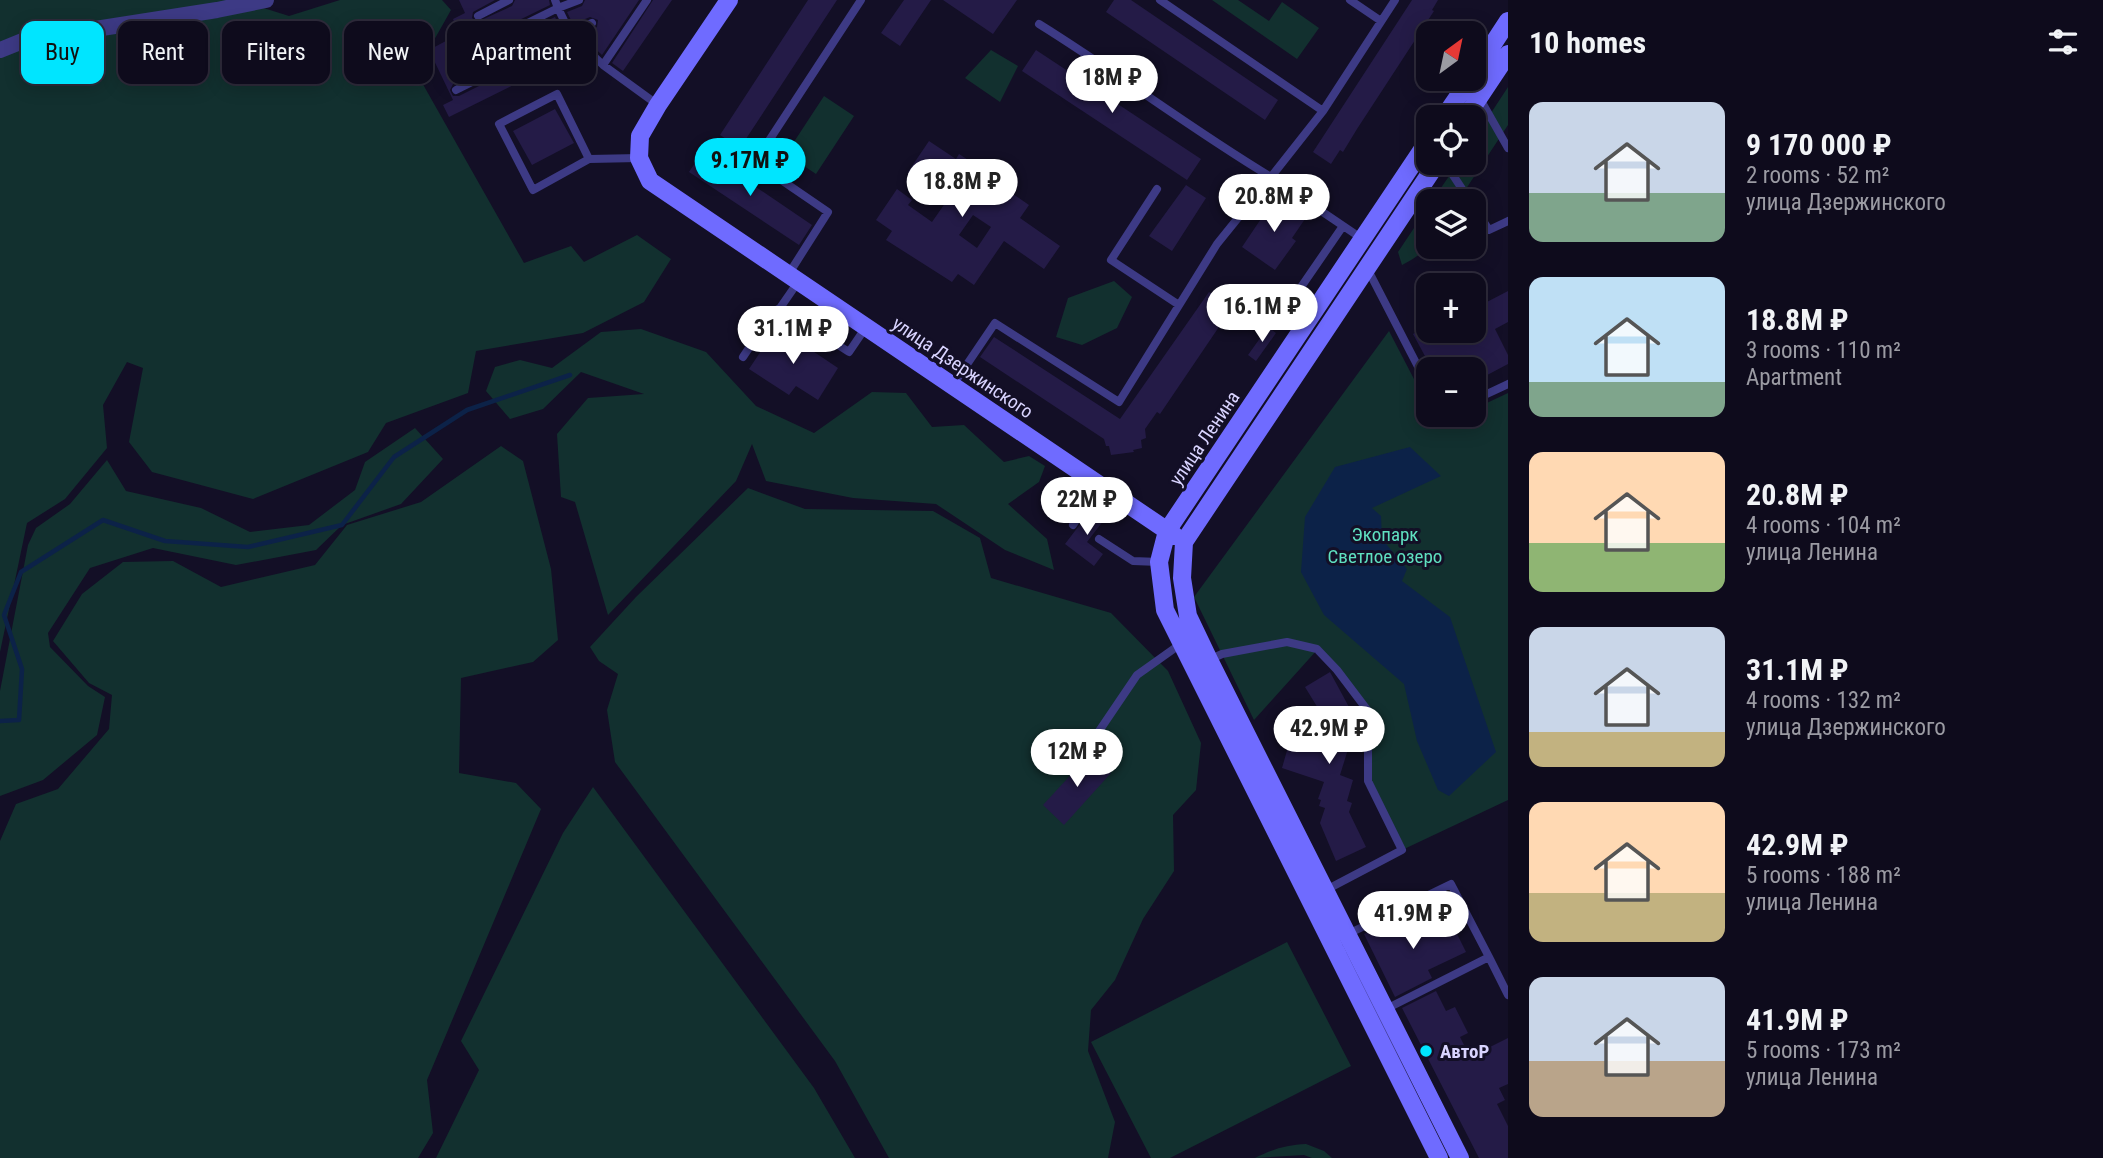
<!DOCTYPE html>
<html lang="en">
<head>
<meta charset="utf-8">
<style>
	body { margin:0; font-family:"Roboto Condensed",sans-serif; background:#171425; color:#f1f3f6; height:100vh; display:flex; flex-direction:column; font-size:26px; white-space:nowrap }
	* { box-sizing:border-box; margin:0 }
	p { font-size:23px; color:#9b9ba3 }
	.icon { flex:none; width:38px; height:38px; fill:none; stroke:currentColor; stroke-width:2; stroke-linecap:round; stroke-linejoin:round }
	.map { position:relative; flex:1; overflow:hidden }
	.panel { display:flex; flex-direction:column; background:#0e0b1c; width:595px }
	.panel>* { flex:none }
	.top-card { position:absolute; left:21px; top:21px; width:665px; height:63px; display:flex; gap:14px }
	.needle { width:46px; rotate:33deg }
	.tools { position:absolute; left:1416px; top:21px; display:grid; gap:14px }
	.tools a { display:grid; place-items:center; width:70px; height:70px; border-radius:14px; background:#0e0b1c; box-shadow:0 4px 18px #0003,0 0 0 2px #2e2b3b; font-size:35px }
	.price { position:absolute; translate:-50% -60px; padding:0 16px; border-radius:24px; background:#fff; color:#222; font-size:23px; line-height:46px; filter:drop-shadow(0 2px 4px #0008) }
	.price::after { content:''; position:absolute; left:50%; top:42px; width:21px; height:16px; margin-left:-10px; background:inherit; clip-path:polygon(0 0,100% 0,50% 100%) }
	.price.selected { background:#00e5ff; color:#111 }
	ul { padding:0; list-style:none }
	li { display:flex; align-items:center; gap:21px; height:175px; padding:0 21px }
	li span { display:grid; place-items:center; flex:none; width:196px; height:140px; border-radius:14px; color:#555 }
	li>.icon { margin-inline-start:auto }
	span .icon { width:84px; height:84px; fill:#fffc; stroke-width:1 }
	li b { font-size:30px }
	h2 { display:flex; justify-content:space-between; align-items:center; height:84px; padding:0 21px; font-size:30px }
	.pill { padding:0 24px; border-radius:14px; background:#0e0b1c; box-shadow:0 4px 18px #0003,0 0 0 2px #2e2b3b; font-size:24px; line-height:63px }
	.pill.selected { background:#00e5ff; color:#111 }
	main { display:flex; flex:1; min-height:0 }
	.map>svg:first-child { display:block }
	.green { fill:#12302f }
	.water { fill:#0c2248 }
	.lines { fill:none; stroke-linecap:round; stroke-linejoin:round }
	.stream { stroke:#0c2248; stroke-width:4.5 }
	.building { fill:#241b47; fill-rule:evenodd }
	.lane { stroke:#3d3a85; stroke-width:8 }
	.street { stroke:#3d3a85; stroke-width:16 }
	.secondary { stroke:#6f6bff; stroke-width:18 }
	.poi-dot { fill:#00e5ff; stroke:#130f26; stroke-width:2.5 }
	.labels { text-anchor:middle; stroke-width:6; stroke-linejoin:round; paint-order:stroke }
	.street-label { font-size:19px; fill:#d9d4ff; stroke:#130f26 }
	.park-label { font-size:19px; fill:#5fe0c0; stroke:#130f26 }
	.poi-label { font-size:19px; font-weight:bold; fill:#d9d4ff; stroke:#130f26; text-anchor:start }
</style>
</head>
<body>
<main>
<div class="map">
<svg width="1508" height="1158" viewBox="0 0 1508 1158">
	<rect width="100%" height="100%" fill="#130f26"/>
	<path class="green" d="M0 0H238L289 16 340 0H442L451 10 416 72 524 263 571 246 584 262 637 235 671 259 644 302 583 333 476 351 468 393 386 423 368 452 253 499 152 472 129 442 143 368 127 362 103 405 107 448 65 499 27 523 0 652Z
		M1212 0H1238L1269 21 1282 2 1319 28 1297 59Z
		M991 50 1018 66 1000 102 965 78Z
		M1508 87V125L1458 201H1432L1458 163H1474V139Z
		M824 96 854 116 816 174 786 154Z
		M1428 207C1428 243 1436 247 1402 265L1398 252Z
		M1114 281 1132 297 1117 328 1082 345 1056 337 1068 298Z
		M641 329 706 352 756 406 814 433 872 392 906 393 932 427 964 425 1004 462 1029 456 1045 466 1039 482 1008 504 1047 539 1054 570 1005 550 936 504 853 498 766 481 752 444 736 481 608 615 575 502 561 497 557 434 588 398 644 394 581 372 543 409 510 419 486 391 495 367 520 360 552 368 601 332Z
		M1389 331 1428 406V415H1438L1451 420 1462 415H1474V409L1508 393V800L1402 850 1368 781V711L1317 650 1254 720 1194 597Z
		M415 428 443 459 401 504 342 525 316 550 236 565 153 548 90 568 48 633 50 647 88 686 105 697 97 735 43 780 0 796V691L28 545 36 528 70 504 107 460 126 491 201 508 250 532 309 525 355 490 365 462Z
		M501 446 523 461 551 569 558 640 533 662 461 678 459 773 516 783 541 809 427 1080 433 1133 418 1158H0V841L16 804 58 789 109 729 112 695 89 683 53 641 82 594 123 562 173 561 221 587 315 565 347 525 421 502Z
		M748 488 805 509 933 511 980 538 991 578 1111 613 1168 671 1201 743 1196 790 1173 815 1174 871 1143 919 1115 980 1091 1010 1088 1051 1115 1122 1108 1158H889L835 1061 615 762 607 710 618 674 599 661 590 647 636 597Z
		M593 787 814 1088 855 1158H436L479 1070 461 1041 563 833Z
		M1287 942 1351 1066 1170 1158H1151L1091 1042Z
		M1306 1144 1324 1151 1332 1158H1312L1304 1155 1255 1158C1272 1149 1287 1145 1306 1144Z"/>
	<path class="water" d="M1410 447 1441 476 1372 508 1381 516 1382 539 1407 569 1402 581 1450 617 1496 752 1449 796 1438 790 1417 741 1404 684 1324 615 1301 572 1305 517 1335 467Z"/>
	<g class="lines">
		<path class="stream" d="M0 721 19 720 22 669 4 615 21 572 103 520 165 541 248 547 342 525 394 457 467 410 570 375"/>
	</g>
	<path class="building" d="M459 0H495L473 12 472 18 477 22 512 6 515 0H549L550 5 450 54 446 60 452 66 555 17 561 30 453 84 450 90 453 96H459L569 41 580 52 449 117 443 105 453 100 429 50 459 34 453 19 465 13Z
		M585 0H639L602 55 581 35 597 27 598 20 590 17 573 24 567 12 582 6Z
		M653 0H672L623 71 612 63Z
		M808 0H837L740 148 720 135Z
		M904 0H931L900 46 881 33Z
		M943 0H1017L993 34Z
		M1114 0H1131L1278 100 1265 120 1106 12Z
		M1412 0H1438L1432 10 1434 11 1357 129 1343 152 1340 150 1331 164 1313 152Z
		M1036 50 1201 159 1187 180 1022 71Z
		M555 109 574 143 532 165 513 131Z
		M929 141 956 159 959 154 1005 184 1003 187 1029 205 1020 218 1060 246 1044 269 1004 241 974 285 958 274 952 282 886 240 892 231 876 220 897 189 912 200 908 205 932 222 948 199 908 172ZM973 215 991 227 977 248 959 235Z
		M703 151 812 225 799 245 689 172Z
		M1186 185 1206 198 1172 251 1149 236Z
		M1275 198 1305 219 1292 238 1296 241 1275 270 1242 247Z
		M1474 287 1483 304 1508 291V322L1495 329 1508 355V364L1474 382V369H1432L1413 334 1428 326V331H1474Z
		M1209 292 1229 305 1222 316 1225 318 1160 414 1157 412 1145 429 1146 438 1141 440 1142 448 1133 450 1134 452 1111 455 1109 446H1106L1104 439 980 357 994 337 1120 419Z
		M777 327 838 368 818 400 796 386 789 395 749 369Z
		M1268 327 1276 333 1256 361 1248 355Z
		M1094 506 1107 516 1087 542 1103 554 1094 566 1065 544Z
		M1330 672 1349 707 1345 718 1348 719 1347 722 1353 724 1352 729 1354 730 1340 775 1353 780 1347 801 1352 803 1349 812 1366 847 1336 861 1320 823 1325 808 1319 806 1321 800 1318 799 1324 782 1282 768 1292 733 1316 740 1324 718 1305 687Z
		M1090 754 1111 773 1064 825 1043 805Z
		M1447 914 1466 952 1428 970 1432 978 1395 997 1364 934 1401 916 1409 933Z
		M1436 991 1446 1011 1455 1007 1468 1033 1460 1037 1470 1057 1508 1038V1084L1499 1088 1505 1100 1497 1104 1508 1126V1158H1479L1402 1008Z"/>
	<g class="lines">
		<path class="lane" d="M555 0 558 8 579 0
			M1160 0 1323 111
			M1350 0 1381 21
			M478 16 509 0
			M453 60 558 8 570 33 592 23
			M603 65 647 0
			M456 90 570 33 603 65 658 105
			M1479 97 1508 148
			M589 159 557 94 499 124 533 190 589 159 639 158
			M1445 163 1470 201
			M1157 189 1111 260 1179 305
			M1474 207 1489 230 1508 221
			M1364 240 1271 177 1323 111 1395 0
			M1367 268 1428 386
			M788 275 828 212 755 162 861 0
			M798 282 780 308 849 352 866 327
			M1297 328 1299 290 1343 226
			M743 357 773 312 780 308
			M953 385 995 323 1119 402 1217 244 1271 177C1191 129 1118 73 1039 24
			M1474 400 1508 384
			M1073 525 1100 485
			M1099 539 1133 561 1159 562
			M1209 660 1222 654 1287 642 1317 649 1337 670 1368 711V781L1402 850 1324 891
			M1093 740 1137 675 1182 643
			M1348 934 1451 884 1489 957
			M1384 1010 1489 957 1508 995"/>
		<path class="street" d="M0 50 25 40 217 10 266 0"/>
		<path class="secondary" d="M729 0 658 105 640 136 639 158 650 181 1175 536
			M1474 73 1508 21
			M1444 117 1470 79
			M1466 117 1508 54
			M1428 141 1167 531 1159 562 1165 610 1439 1158
			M1437 163 1184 542 1182 578 1188 616 1209 660 1460 1158"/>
	</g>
	<circle class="poi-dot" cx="1426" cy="1051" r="7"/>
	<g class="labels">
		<g class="street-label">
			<text transform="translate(963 367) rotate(34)" y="7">улица Дзержинского</text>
			<text transform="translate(1204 438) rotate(-56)" y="7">улица Ленина</text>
		</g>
		<g class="park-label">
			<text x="1385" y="541">Экопарк<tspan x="1385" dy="22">Светлое озеро</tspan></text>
		</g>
		<g class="poi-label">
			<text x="1440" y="1058">АвтоР</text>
		</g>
	</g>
</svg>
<div class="tools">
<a><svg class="needle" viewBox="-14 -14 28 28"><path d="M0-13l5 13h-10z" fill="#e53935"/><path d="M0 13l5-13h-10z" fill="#9b9ba3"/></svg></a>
<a><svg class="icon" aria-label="locate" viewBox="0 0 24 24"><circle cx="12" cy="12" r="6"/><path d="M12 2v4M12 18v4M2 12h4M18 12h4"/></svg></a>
<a><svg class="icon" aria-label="layers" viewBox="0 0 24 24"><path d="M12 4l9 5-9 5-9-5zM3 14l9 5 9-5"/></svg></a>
<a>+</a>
<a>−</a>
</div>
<b class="price" style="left:1112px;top:115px">18M ₽</b>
<b class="price selected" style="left:750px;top:198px">9.17M ₽</b>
<b class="price" style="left:962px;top:219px">18.8M ₽</b>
<b class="price" style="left:1274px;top:234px">20.8M ₽</b>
<b class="price" style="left:1262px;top:344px">16.1M ₽</b>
<b class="price" style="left:793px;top:366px">31.1M ₽</b>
<b class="price" style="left:1087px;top:537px">22M ₽</b>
<b class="price" style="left:1329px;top:766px">42.9M ₽</b>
<b class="price" style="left:1077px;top:789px">12M ₽</b>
<b class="price" style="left:1413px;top:951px">41.9M ₽</b>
<div class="top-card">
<a class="pill selected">Buy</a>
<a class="pill">Rent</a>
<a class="pill">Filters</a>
<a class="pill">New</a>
<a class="pill">Apartment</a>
</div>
</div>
<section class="panel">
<h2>10 homes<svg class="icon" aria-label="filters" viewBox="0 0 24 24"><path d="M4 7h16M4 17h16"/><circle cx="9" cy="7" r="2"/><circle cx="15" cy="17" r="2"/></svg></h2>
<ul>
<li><span style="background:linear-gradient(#c9d6e8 65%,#7fa58c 0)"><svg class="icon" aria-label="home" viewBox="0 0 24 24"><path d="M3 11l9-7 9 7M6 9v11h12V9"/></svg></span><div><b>9 170 000 ₽</b><p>2 rooms · 52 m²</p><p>улица Дзержинского</p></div></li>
<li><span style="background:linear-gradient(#bfe0f5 75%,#7fa58c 0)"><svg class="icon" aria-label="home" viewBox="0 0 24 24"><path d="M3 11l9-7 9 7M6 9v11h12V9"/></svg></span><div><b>18.8M ₽</b><p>3 rooms · 110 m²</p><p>Apartment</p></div></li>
<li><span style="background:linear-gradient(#ffd9b3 65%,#8fb573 0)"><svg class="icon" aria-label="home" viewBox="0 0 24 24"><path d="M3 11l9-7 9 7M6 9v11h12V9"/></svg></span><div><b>20.8M ₽</b><p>4 rooms · 104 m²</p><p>улица Ленина</p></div></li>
<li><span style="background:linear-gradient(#c9d6e8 75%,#c2b280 0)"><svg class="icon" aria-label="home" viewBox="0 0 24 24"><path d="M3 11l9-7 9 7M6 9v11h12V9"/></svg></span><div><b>31.1M ₽</b><p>4 rooms · 132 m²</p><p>улица Дзержинского</p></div></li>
<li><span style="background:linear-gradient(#ffd9b3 65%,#c2b280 0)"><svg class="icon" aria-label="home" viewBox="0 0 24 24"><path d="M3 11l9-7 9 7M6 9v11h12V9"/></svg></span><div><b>42.9M ₽</b><p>5 rooms · 188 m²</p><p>улица Ленина</p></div></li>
<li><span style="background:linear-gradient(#c9d6e8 60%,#b9a48a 0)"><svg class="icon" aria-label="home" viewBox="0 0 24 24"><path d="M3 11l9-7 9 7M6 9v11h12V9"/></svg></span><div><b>41.9M ₽</b><p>5 rooms · 173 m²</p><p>улица Ленина</p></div></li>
</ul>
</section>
</main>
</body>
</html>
